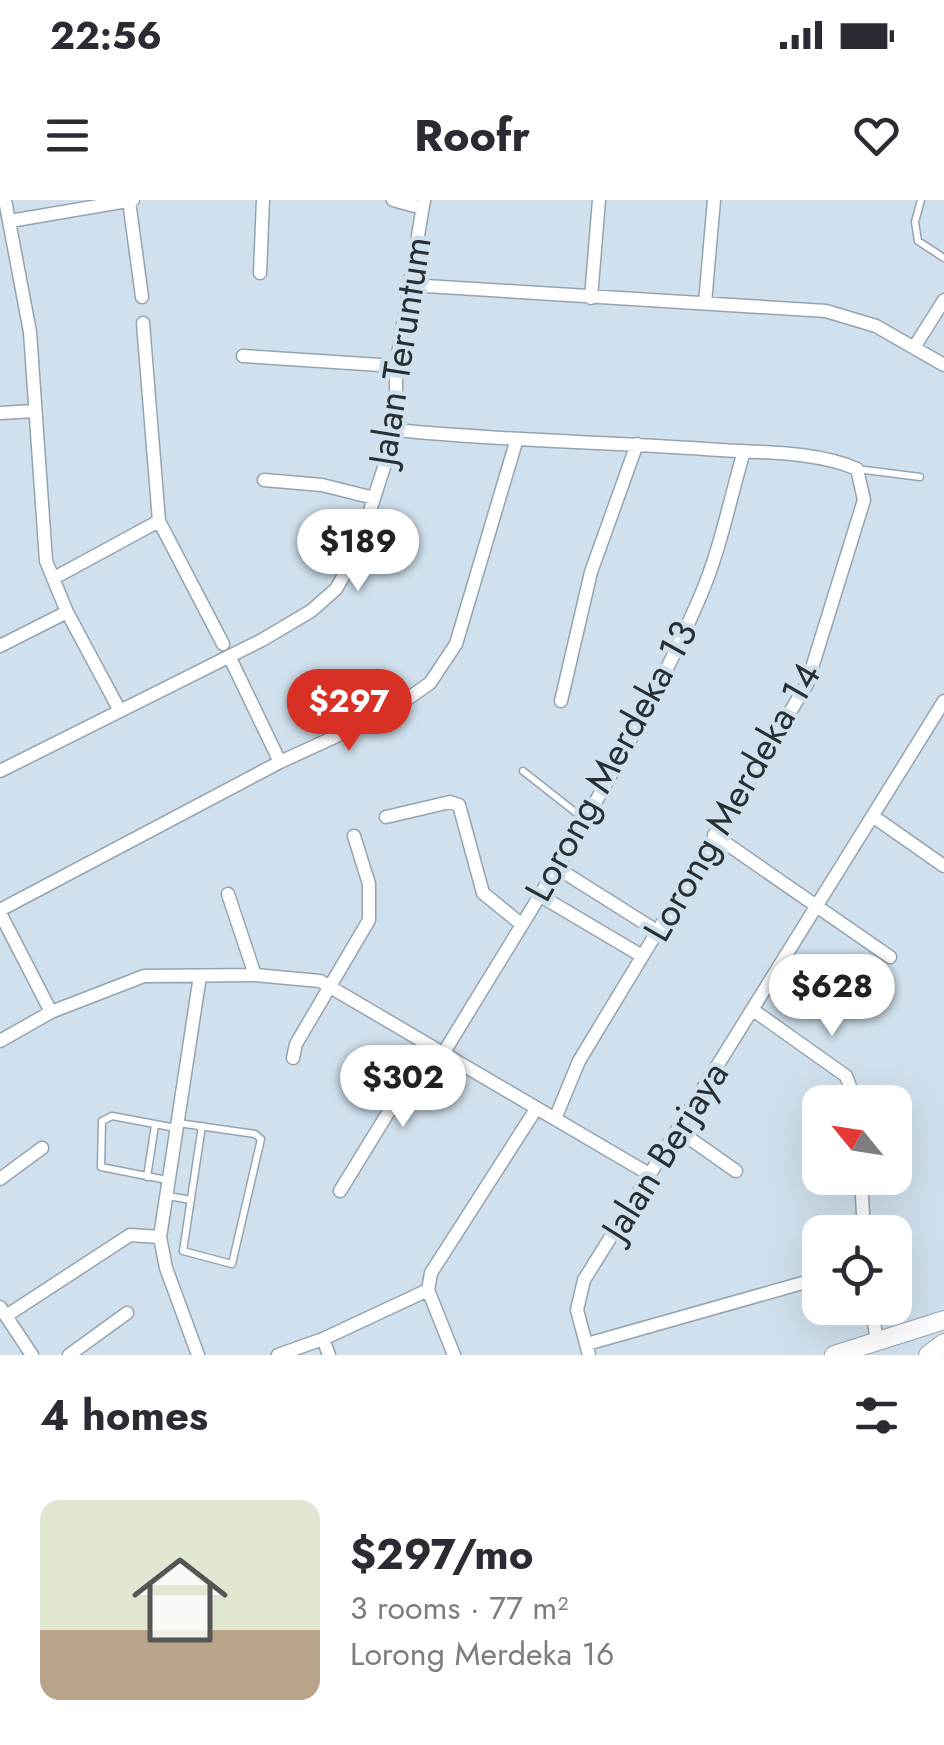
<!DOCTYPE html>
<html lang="en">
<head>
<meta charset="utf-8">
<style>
	body { margin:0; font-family:Jost,sans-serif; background:#f2f2f3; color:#2b2b33; height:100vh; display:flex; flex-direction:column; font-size:38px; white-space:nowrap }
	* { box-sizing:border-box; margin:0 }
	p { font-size:32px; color:#7c7c81 }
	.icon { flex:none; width:55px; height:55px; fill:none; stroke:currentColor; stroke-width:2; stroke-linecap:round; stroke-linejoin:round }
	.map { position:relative; height:1155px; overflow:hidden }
	.details { display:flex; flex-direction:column; background:#fff; flex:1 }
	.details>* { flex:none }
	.needle { width:65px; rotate:300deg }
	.tools { position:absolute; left:802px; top:885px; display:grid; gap:20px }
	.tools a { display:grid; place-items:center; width:110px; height:110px; border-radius:20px; background:#fff; box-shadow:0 10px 40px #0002; font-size:50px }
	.price { position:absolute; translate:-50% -85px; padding:0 22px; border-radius:35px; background:#fff; color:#222; font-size:32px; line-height:65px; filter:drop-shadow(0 2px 5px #0008) }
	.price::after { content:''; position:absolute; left:50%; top:60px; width:30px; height:22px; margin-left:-15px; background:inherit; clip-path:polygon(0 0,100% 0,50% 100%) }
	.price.on { background:#d93025; color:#fff }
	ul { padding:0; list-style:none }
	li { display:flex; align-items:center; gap:30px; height:250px; padding:0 40px }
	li+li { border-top:2px solid #e1e1e2 }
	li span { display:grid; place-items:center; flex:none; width:280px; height:200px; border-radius:20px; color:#555 }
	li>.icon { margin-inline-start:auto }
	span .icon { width:120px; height:120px; fill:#fffc; stroke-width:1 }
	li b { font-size:42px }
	h2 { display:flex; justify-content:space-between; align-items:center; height:120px; padding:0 40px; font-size:42px }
	.status { display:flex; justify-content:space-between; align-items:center; height:70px; padding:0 50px; background:#fff; direction:ltr }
	.status svg { height:28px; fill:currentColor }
	header { display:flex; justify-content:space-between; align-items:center; height:130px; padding:0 40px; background:#fff; font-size:45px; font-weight:700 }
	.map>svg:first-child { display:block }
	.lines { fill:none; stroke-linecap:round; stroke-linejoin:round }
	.lane-casing { stroke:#94a4af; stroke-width:9 }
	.street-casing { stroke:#94a4af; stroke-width:15 }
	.secondary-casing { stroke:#94a4af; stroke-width:20 }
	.lane { stroke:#fff; stroke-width:6 }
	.street { stroke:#fff; stroke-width:12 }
	.secondary { stroke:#fff; stroke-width:18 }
	.labels { text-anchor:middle; stroke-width:9; stroke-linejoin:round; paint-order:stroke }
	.street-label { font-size:38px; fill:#293034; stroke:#d0e1ed }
</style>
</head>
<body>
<div class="status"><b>22:56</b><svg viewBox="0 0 49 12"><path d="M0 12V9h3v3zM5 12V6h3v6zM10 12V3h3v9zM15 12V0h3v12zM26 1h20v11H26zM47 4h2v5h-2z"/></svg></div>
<header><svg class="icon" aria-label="menu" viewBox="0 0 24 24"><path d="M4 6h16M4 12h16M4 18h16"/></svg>Roofr<svg class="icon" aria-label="heart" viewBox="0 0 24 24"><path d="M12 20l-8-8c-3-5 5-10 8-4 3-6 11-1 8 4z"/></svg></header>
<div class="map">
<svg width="944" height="1155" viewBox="0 0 944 1155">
	<rect width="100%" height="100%" fill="#d0e1ed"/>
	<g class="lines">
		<g class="lane-casing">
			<path id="lane" d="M921 0 915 22 918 41 944 58
				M857 269 920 277
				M523 571 584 619
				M178 923 255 934 261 939 232 1064 183 1051 202 926
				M147 977 155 925
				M167 980 101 967 102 921 112 916 176 928
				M168 996 191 1000"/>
		</g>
		<g class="street-casing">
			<path id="street" d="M5 0 30 132 46 361 67 412 120 511
				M393 0 422 8
				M129 1 142 97
				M10 21 133 0
				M260 73 263 0
				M410 85 826 111 876 126 944 165
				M591 98 599 0
				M705 103 714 0
				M143 123 159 321 223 444
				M915 146 944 100
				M243 156 396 166
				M0 213 34 211
				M396 230C504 241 612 242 720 250 764 253 816 251 857 269L864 300 807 484 579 861 555 919
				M264 280 322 285 374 298
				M54 378 159 321
				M0 446 67 412
				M230 458 280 562
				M561 501 591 372 637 244
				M0 571 262 440 311 411 336 389 356 354 396 230V166L424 0
				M386 617 450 602 459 605 483 693 521 724
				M874 617 944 666
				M714 635 890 757
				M557 668 657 731
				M228 694 255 775
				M539 695 642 756
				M0 710 280 562 389 512 430 483 456 444 516 242
				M0 713 51 812
				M753 810 846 876 856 902
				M0 841 51 812 144 776 255 775 320 781 649 974
				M443 854C533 705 631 557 700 397 720 351 730 299 744 251
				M293 858 296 844 369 720V684L354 636
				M679 931 736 971
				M861 978 864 1032
				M0 979 42 948
				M340 991 429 846
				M0 1107 32 1155
				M871 1108 877 1139
				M6 1116 130 1035 160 1037
				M323 1139 329 1155
				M587 1144 820 1078
				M69 1155 127 1113
				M198 1155 166 1068 160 1037 200 776
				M278 1155 323 1139 428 1090
				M454 1155 428 1090 431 1073 536 909
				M589 1155 577 1110 584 1080 944 501"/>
		</g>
		<g class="secondary-casing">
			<path id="secondary" d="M834 1155 944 1120
				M928 1155 944 1143"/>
		</g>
		<use href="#lane" class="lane"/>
		<use href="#street" class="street"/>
		<use href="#secondary" class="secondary"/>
	</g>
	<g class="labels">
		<g class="street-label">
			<text transform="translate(400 151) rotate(-81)" y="13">Jalan Teruntum</text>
			<text transform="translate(611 561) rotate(-61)" y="13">Lorong Merdeka 13</text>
			<text transform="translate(732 602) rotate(-60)" y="13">Lorong Merdeka 14</text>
			<text transform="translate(665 951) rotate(-58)" y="13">Jalan Berjaya</text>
		</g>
	</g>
</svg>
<div class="tools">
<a><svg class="needle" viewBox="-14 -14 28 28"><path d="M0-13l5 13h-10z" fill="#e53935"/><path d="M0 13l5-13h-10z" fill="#7c7c81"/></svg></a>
<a><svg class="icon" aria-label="locate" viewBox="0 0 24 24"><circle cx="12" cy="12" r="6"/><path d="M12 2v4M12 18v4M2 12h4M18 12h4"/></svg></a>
</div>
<b class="price" style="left:358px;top:394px">$189</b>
<b class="price on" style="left:349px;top:554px">$297</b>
<b class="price" style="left:832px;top:839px">$628</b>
<b class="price" style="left:403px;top:930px">$302</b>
</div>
<section class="details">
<h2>4 homes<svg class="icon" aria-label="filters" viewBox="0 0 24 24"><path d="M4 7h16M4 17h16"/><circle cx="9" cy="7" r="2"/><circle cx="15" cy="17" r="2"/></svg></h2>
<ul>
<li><span style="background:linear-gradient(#dfe7d0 65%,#b9a48a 0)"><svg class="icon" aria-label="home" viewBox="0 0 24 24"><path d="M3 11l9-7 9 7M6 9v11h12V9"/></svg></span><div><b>$297/mo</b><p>3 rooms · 77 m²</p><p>Lorong Merdeka 16</p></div></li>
</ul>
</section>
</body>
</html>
